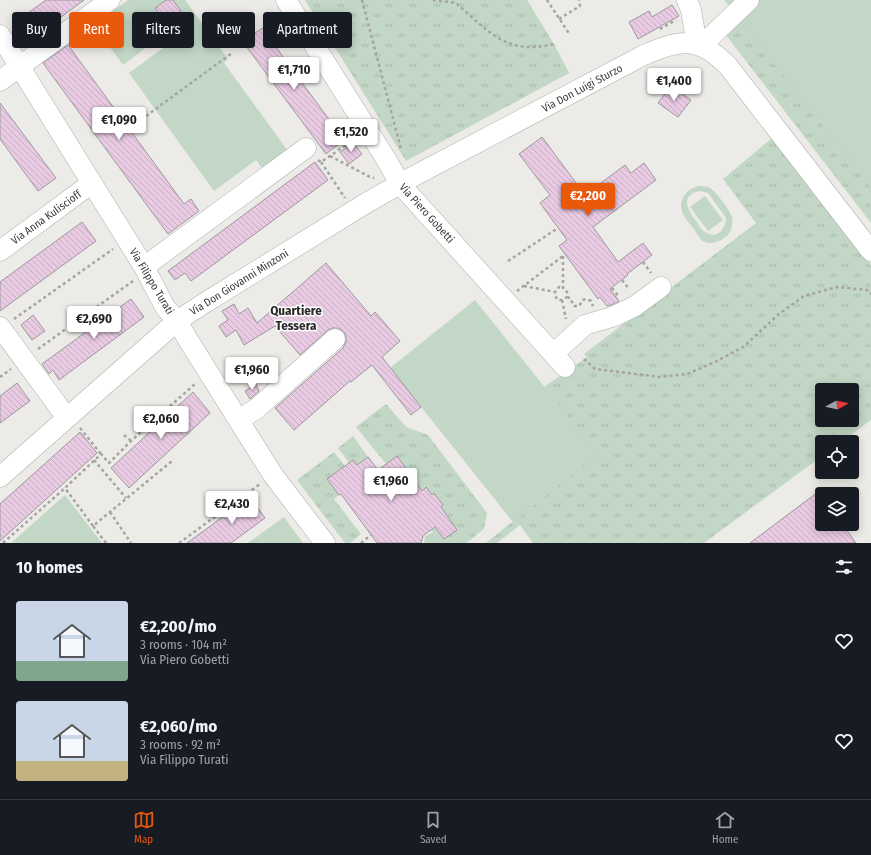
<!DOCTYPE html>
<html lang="en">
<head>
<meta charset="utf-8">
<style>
	body { margin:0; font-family:"Fira Sans Condensed",sans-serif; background:#242831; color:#f1f3f6; height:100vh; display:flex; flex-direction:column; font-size:15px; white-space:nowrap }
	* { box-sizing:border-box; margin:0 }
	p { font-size:13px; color:#9ea1a6 }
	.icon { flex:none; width:22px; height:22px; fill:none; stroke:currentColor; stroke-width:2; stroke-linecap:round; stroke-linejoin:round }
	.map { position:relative; height:543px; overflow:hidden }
	.drawer { display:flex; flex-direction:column; background:#171b24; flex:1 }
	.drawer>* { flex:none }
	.top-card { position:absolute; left:12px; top:12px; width:400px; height:36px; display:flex; gap:8px }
	.needle { width:26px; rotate:82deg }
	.controls { position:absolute; left:815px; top:383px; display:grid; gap:8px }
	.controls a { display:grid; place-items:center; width:44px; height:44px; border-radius:4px; background:#171b24; box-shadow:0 2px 10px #0003; font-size:20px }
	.price { position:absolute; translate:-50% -34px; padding:0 9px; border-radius:4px; background:#fff; color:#222; font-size:13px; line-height:26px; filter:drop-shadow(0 1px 2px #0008) }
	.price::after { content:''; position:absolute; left:50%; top:24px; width:12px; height:9px; margin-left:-6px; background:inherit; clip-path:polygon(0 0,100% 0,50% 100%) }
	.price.current { background:#ea580c; color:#fff }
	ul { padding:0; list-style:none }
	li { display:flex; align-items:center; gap:12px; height:100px; padding:0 16px }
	li span { display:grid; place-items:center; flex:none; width:112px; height:80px; border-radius:4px; color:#555 }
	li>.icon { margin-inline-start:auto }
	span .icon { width:48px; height:48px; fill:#fffc; stroke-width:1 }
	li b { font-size:17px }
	h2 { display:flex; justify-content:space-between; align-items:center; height:48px; padding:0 16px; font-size:17px }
	.pill { padding:0 14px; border-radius:4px; background:#171b24; box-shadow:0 2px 10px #0003; font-size:14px; line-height:36px }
	.pill.current { background:#ea580c; color:#fff }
	.tabs { display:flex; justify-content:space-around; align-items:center; height:56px; border-top:1px solid #363941; background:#171b24; font-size:11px; color:#9ea1a6 }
	.tabs a { display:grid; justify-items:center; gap:2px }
	.tabs .current { color:#ea580c }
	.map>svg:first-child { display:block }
	.grass { fill:url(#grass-tufts); fill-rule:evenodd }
	.garden { fill:#c2d7c5; fill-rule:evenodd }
	.building { fill:url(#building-back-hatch); stroke:#9c999b }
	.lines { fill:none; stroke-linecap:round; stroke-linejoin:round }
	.minor-casing { stroke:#b0afac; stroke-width:21 }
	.path { stroke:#a5a4a1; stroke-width:2.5; stroke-dasharray:3 3; stroke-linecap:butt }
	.minor { stroke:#fff; stroke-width:20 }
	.labels { text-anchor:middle; stroke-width:3; stroke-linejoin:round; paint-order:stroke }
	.street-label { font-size:11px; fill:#3c3c3a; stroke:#fff }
	.quarter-label { font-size:13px; font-weight:bold; fill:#2a2927; stroke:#fff }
</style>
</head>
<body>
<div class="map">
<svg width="871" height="543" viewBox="0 0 871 543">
	<defs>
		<pattern id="grass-tufts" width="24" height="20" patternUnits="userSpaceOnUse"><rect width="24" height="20" fill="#c2d7c5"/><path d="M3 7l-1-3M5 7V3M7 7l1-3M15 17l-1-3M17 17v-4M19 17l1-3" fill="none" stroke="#a8b9aa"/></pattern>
		<pattern id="building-back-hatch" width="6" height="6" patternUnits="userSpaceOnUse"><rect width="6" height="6" fill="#e8cae3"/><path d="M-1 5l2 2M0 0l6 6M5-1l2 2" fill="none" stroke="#c8aec4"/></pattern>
	</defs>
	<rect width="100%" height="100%" fill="#ecebe7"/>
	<path class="grass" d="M305 0H527L554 44 569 73 406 161Z
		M734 13 871 134V223L722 30Z
		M771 139 779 141 871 265V420L841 442H822V456L704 543H533L520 525 497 543H486L597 454 544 387 587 357 584 354 756 223 723 179ZM822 390H852V420H822Z
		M386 404 406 427 428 435 487 513 484 529 466 543H424L425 537 433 532 431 530 435 527 444 539 457 530 441 507 443 505 434 493 432 495 426 488 422 491 397 457 386 464 356 427Z
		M353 436 368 457 357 465 353 460 349 463 338 448Z
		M334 452 345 466 327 479 339 495 334 499 361 534 350 543H345L297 480Z"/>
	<path class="garden" d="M128 0H185L228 59 224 63 288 151 263 170 256 160 214 191 129 73 170 43 164 34 123 65 94 25Z
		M724 0H871V188L742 22Z
		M698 186C702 186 706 186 710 188 716 192 730 210 732 217 733 222 732 228 730 232 725 240 711 246 703 241 699 239 696 232 694 229 690 224 685 219 683 214 677 201 686 189 698 186ZM699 191 708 193 726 218C726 228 718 239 707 233 702 231 699 226 697 222 688 211 679 196 699 191Z
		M705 196 723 220 708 231 690 207Z
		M475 300 598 454 513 522 390 368Z
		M65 495 102 543H11Z
		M284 517 303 543H248Z"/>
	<path class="building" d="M46 0H84L30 40 17 21Z
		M166 0H173L181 11 165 23 155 8Z
		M672 5 679 16 638 39 629 22 649 11 652 17Z
		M262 28 344 140 326 154 243 42Z
		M68 45 184 204 191 199 199 211 168 234 43 63Z
		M671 86 691 100 678 117 658 103Z
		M0 103 56 178 38 191 0 139Z
		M542 137 585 195 625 165 631 173 644 163 656 180 593 227 618 262 643 243 652 255 627 274 628 275 610 289 619 301 611 305 607 306 600 297 598 299 559 246 567 240 540 203 550 195 519 154Z
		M353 143 362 154 349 164 340 152Z
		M315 162 328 180 191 281 185 273 175 280 168 271Z
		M82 222 96 241 0 311V282Z
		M326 263 371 316 375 312 400 341 382 357 421 407 411 415 372 365 351 382 350 381 294 430 275 408 343 348 346 342V337L344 332 338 328H333L328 330 300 355 275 326 244 345 236 330 226 337 219 326 228 320 222 311 234 304 239 314 248 308 257 323Z
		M131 299 144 317 59 380 53 370 49 374 42 364Z
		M33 315 45 331 32 340 21 325Z
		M17 383 30 401 0 423V396Z
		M256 384 259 391 250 399 245 391Z
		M193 392 210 413 129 488 111 468Z
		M80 432 97 453 0 541V504Z
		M397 456 422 491 426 487 432 495 434 493 443 505 441 507 457 530 444 539 435 527 423 536 421 543H377L341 494 339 495 327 479 353 460 357 465 368 457 378 470Z
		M822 489V524H842L856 543H750Z
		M250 497 265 518 231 543H187Z"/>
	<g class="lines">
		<g class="minor-casing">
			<path id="minor" d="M286 0 386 159 400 184 565 367
				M687 0 691 10 697 45
				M0 35 144 267 165 307 177 321 190 343 273 475 325 543
				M701 46 749 0
				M0 81 110 0
				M0 251 92 183
				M144 267 306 148
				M0 327 67 418
				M553 354 585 325 615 316 635 306 661 287
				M239 420 256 409 335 339
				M0 477 177 321 203 304 368 202 414 176 644 55C680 39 699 36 728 66L871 251"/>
		</g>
		<path class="path" d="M362 0 401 149
			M433 0C440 2 452 1 457 4 463 9 470 16 476 21 502 44 520 52 554 44
			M547 0 570 35
			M559 19 580 6 579 0
			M660 29 676 20
			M146 116 232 53
			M330 156 370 177 374 178
			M318 160 321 162 355 139
			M321 162 345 198
			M563 256V288L567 292V297L562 300H558L555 296V292L559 287 563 288
			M508 261 558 228
			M643 262 651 273
			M622 280 629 289
			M524 286 555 292
			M612 288 619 297
			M517 291 563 256
			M567 297 570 298 574 306H579L583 300 586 299 591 301 593 306
			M562 300 566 319
			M14 319 113 249
			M38 349 133 281
			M584 359 595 369 660 377 687 374 715 362 743 347 779 314 804 296 837 287 867 290 871 294
			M0 377 11 369
			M80 428 101 454
			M124 435 131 441
			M94 460 126 498
			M110 512 131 543
			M93 526 65 488 101 454 109 463 131 441 196 383
			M3 543 65 488
			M106 543 93 526 172 461
			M179 543 260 484
			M361 543 371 535"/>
		<use href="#minor" class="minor"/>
	</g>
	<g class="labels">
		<g class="street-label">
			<text transform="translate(582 88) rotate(-28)" y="4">Via Don Luigi Sturzo</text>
			<text transform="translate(427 213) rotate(48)" y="4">Via Piero Gobetti</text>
			<text transform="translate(46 217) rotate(-36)" y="4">Via Anna Kuliscioff</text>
			<text transform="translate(152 281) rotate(59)" y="4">Via Filippo Turati</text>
			<text transform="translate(239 282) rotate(-32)" y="4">Via Don Giovanni Minzoni</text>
		</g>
		<g class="quarter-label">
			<text x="296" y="315">Quartiere<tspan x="296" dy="15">Tessera</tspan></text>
		</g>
	</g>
</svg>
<div class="controls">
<a><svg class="needle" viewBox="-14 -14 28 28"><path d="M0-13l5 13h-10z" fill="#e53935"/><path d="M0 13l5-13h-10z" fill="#9ea1a6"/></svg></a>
<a><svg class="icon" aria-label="locate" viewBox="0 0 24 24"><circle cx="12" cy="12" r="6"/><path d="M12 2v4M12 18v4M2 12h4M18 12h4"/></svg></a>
<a><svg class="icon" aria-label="layers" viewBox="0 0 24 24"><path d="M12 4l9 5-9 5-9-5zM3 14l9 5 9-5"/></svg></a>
</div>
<b class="price" style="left:294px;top:91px">€1,710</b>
<b class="price" style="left:674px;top:102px">€1,400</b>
<b class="price" style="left:119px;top:141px">€1,090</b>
<b class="price" style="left:351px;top:153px">€1,520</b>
<b class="price current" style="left:588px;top:217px">€2,200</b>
<b class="price" style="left:94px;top:340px">€2,690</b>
<b class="price" style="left:252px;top:391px">€1,960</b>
<b class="price" style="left:161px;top:440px">€2,060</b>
<b class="price" style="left:391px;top:502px">€1,960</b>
<b class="price" style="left:232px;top:525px">€2,430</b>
<div class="top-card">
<a class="pill">Buy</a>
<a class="pill current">Rent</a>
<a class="pill">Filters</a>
<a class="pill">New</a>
<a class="pill">Apartment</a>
</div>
</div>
<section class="drawer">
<h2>10 homes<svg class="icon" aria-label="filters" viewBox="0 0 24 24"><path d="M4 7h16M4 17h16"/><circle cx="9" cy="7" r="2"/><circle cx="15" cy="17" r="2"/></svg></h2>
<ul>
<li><span style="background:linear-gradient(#c9d6e8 75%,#7fa58c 0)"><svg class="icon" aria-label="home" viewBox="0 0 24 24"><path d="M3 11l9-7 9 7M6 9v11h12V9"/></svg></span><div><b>€2,200/mo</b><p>3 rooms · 104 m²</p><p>Via Piero Gobetti</p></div><svg class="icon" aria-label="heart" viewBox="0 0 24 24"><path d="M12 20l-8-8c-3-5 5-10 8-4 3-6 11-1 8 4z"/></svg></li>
<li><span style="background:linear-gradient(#c9d6e8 75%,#c2b280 0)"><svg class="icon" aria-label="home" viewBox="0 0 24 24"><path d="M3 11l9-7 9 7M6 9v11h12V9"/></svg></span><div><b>€2,060/mo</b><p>3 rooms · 92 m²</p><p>Via Filippo Turati</p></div><svg class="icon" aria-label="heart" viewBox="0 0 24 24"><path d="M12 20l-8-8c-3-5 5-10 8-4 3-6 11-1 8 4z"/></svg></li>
</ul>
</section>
<nav class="tabs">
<a class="current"><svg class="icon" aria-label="map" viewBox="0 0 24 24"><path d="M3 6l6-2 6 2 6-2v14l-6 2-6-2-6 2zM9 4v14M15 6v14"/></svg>Map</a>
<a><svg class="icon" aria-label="saved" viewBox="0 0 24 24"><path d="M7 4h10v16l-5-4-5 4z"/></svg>Saved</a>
<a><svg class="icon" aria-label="home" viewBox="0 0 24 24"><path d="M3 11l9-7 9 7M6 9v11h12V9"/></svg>Home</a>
</nav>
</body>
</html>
